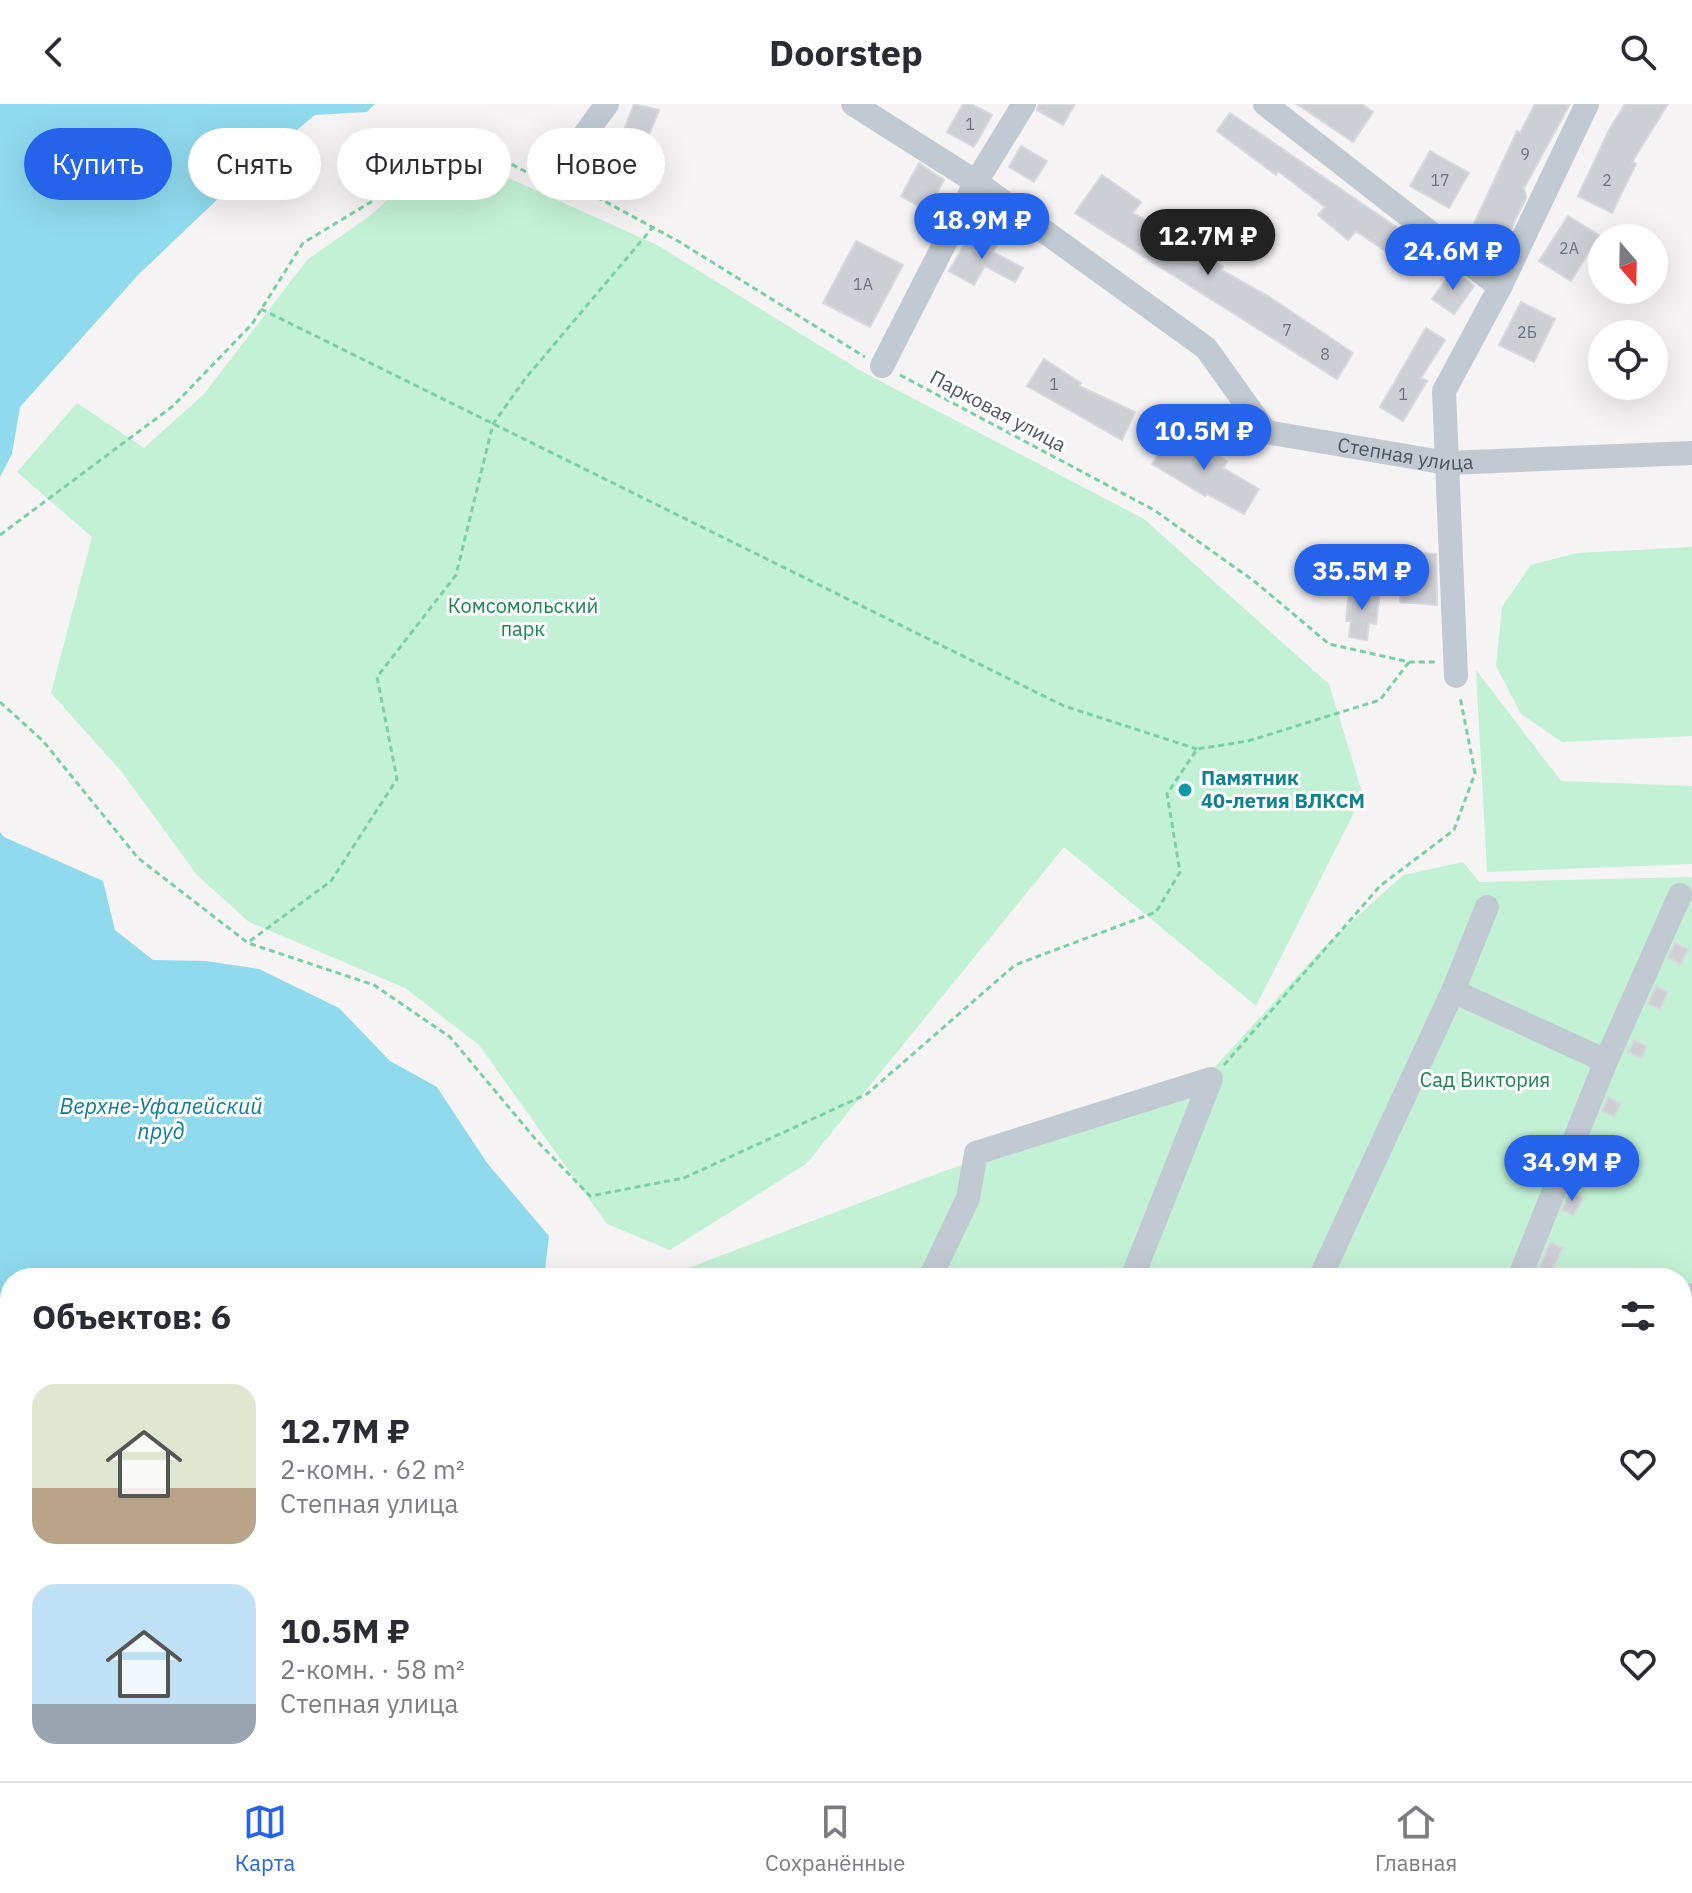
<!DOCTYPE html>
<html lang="ru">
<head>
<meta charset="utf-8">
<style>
	body { margin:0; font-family:"IBM Plex Sans",sans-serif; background:#f2f2f3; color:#2b2b33; height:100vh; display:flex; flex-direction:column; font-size:30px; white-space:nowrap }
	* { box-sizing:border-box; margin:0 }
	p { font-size:26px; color:#7c7c81 }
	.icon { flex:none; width:44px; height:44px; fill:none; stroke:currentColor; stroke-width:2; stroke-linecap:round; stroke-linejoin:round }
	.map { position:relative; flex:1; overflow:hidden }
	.side { position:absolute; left:0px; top:1164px; width:1692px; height:514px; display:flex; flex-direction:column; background:#fff; border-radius:32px 32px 0 0; box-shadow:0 8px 32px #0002 }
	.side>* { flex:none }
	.top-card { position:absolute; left:24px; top:24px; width:800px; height:72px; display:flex; gap:16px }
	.needle { width:52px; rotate:160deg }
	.controls { position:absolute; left:1588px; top:120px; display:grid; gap:16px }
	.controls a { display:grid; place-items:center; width:80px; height:80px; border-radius:50%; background:#fff; box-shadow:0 8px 32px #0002; font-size:40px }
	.price { position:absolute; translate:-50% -68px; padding:0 18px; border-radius:28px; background:#2563eb; color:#fff; font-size:26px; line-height:52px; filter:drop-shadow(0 2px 4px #0008) }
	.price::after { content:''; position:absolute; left:50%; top:48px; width:24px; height:18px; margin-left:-12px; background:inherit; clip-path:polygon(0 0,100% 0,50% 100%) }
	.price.on { background:#222; color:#fff }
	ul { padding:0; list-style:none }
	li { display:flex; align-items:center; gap:24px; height:200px; padding:0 32px }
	li span { display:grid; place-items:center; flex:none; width:224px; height:160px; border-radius:24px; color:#555 }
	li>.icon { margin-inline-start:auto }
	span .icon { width:96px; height:96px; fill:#fffc; stroke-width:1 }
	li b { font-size:34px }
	h2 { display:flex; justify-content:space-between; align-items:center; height:96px; padding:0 32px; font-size:34px }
	.pill { padding:0 28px; border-radius:36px; background:#fff; box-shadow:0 8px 32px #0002; font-size:28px; line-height:72px }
	.pill.on { background:#2563eb; color:#fff }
	header { display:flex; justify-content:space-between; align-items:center; height:104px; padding:0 32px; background:#fff; font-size:36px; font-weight:800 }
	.tab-bar { display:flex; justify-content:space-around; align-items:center; height:112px; border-top:2px solid #e1e1e2; background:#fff; font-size:22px; color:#7c7c81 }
	.tab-bar a { display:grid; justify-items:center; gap:4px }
	.tab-bar .on { color:#2563eb }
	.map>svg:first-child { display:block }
	.green { fill:#c3f1d5 }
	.water { fill:#90daee }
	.building { fill:#cdcfd5; stroke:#d7d9de; stroke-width:2 }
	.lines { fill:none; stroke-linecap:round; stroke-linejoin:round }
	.path { stroke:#7ad0a6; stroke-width:3; stroke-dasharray:6 4; stroke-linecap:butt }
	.minor { stroke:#c1cad2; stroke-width:24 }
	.culture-dot { fill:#0f9aa8; stroke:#fff; stroke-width:3 }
	.labels { text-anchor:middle; stroke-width:6; stroke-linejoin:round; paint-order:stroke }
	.number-label { font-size:16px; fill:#6b747e }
	.street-label { font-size:20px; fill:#4a5661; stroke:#fff }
	.park-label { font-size:20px; fill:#17864f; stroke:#fff }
	.culture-label { font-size:20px; font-weight:bold; fill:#0d838f; stroke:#fff; text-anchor:start }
	.water-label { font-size:22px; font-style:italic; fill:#0c7c9b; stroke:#fff }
</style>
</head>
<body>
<header><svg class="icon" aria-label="back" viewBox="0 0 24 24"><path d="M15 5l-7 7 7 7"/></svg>Doorstep<svg class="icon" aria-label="search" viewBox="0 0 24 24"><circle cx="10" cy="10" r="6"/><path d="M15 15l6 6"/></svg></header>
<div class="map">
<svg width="1692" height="1677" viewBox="0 0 1692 1677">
	<rect width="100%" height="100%" fill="#f5f3f3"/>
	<path class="green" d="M444 45 657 141 861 267 1144 415 1329 580 1363 691 1256 902 1064 743 806 1060 670 1146 607 1120 479 941 405 884 249 818 197 771 121 667 51 589 92 433 17 368 77 299 144 344 204 290 307 156 371 111Z
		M1692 443V632L1562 638 1521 610 1496 562 1502 503 1531 461 1577 449Z
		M1476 566 1561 677 1692 682V760L1487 768Z
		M1463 758 1479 778 1692 773V1677H571L566 1668H1682V1174H662L944 1067 1193 987 1324 843 1403 771Z"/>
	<path class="water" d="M0 0H375L367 8 315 11 245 69 138 171 20 303 12 350 0 373Z
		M0 728 4 733 103 777 115 826 153 856 206 857 259 865 339 904 390 957 437 983 487 1059 549 1132 544 1174H10V1668H378L385 1677H0Z"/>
	<path class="building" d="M634 0 659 6 642 48 619 39Z
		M963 0H971L992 11 974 43 947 28Z
		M1039 0H1075L1063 21 1037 6Z
		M1297 0H1362L1373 8 1353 38Z
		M1535 0H1570L1524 84 1526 94 1504 139 1473 122 1517 27 1520 29Z
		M1625 0H1668L1632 58 1636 60 1612 109 1578 92 1609 26Z
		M1230 9 1418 138 1403 159 1356 127 1348 136 1318 111 1325 103 1278 67 1276 71 1217 27Z
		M1021 42 1047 57 1034 78 1009 63Z
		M1430 47 1469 69 1449 104 1410 82Z
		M919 59 944 76 927 107 901 92Z
		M1102 71 1141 98 1133 109 1187 139 1223 163 1221 166 1268 192 1353 249 1337 275 1075 109Z
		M1568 112 1599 131 1571 177 1539 157Z
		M972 127 997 141 993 148 1023 164 1015 178 985 162 974 181 949 167Z
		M856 137 903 161 870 223 823 199Z
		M1453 166 1474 182 1454 210 1432 195Z
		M1521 198 1555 215 1534 258 1499 241Z
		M1426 224 1445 236 1421 274 1427 277 1403 317 1380 303Z
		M1044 255 1081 279 1079 282 1135 308 1122 336 1027 282Z
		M1174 325 1227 357 1223 364 1259 385 1244 410 1207 390 1205 392 1152 360Z
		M1404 448 1436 450 1437 501 1400 498Z
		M1349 485 1380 488 1376 520 1369 519 1367 536 1349 533 1351 517H1346Z
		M1675 839 1688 845 1681 860 1668 854Z
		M1656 882 1668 888 1660 906 1648 900Z
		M1634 936 1647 942 1642 954 1628 948Z
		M1608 993 1621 999 1614 1013 1602 1007Z
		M1570 1087 1583 1093 1574 1112 1562 1106Z
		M1550 1138 1563 1144 1549 1174H1535Z"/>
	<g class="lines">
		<path class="path" d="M578 51 569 78 678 137 865 253
			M261 205 1064 602 1197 645
			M900 271 1154 406 1254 477 1329 540 1409 558H1435
			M0 431 173 302 252 220 303 139 371 98 432 32 474 41 542 76 570 47
			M0 598 43 637 138 754 248 839 374 881 450 933 537 1037 590 1092 684 1074 867 990 1015 861 1156 808 1180 768 1167 690 1197 645 1248 637 1380 596 1409 558
			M250 837 331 777 397 675 377 573 456 471 493 320 525 275 653 123
			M1224 961 1380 782 1454 726 1475 669 1460 593
			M1592 1668 1611 1677"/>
		<g class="minor">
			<path id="s1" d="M853 0 976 78 1206 244 1266 328 1447 359 1692 349"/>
			<path d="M1265 0 1500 183"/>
			<path d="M583 33 607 0"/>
			<path d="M882 262 976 78 1024 0"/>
			<path d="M1456 572 1444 287 1500 183 1587 0"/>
			<path d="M1487 803 1453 887 1606 957"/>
			<path d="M930 1174 968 1094 976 1049 1211 975 1132 1174"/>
			<path d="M1320 1174 1453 887"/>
			<path d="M1519 1174 1606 957 1680 791"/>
			<path d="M1682 1212 1692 1191"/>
			<path d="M1682 1469 1692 1474"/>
			<path d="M1013 1668 1030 1677"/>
			<path d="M692 1677 696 1668"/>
			<path d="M894 1677 898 1668"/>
			<path d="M1095 1677 1099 1668"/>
			<path d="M1290 1677 1294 1668"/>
			<path d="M1469 1677 1473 1668"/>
		</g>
	</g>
	<circle class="culture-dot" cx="1185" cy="686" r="8"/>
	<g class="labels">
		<g class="number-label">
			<text x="970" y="26">1</text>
			<text x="1525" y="56">9</text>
			<text x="1440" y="82">17</text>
			<text x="1607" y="82">2</text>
			<text x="1569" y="150">2А</text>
			<text x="863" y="186">1А</text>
			<text x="1287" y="232">7</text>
			<text x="1527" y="234">2Б</text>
			<text x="1325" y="256">8</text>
			<text x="1054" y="286">1</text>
			<text x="1403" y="296">1</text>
		</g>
		<g class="street-label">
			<text transform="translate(998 307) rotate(28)" y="7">Парковая улица</text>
			<text dy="7" stroke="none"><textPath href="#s1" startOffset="674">Степная улица</textPath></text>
		</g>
		<g class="park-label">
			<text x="523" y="509">Комсомольский<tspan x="523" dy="23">парк</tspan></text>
			<text x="1485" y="983">Сад Виктория</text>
		</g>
		<g class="culture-label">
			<text x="1201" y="681">Памятник<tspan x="1201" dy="23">40-летия ВЛКСМ</tspan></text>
		</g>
		<g class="water-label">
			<text x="161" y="1010">Верхне-Уфалейский<tspan x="161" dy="25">пруд</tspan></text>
		</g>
	</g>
</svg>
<div class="controls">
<a><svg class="needle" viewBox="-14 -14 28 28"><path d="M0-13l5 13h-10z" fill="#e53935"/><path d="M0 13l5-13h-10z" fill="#7c7c81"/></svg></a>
<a><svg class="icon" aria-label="locate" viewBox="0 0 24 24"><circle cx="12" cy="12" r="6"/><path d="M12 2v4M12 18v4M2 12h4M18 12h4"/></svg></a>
</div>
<b class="price" style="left:982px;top:157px">18.9M ₽</b>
<b class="price on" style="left:1208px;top:173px">12.7M ₽</b>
<b class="price" style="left:1453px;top:188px">24.6M ₽</b>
<b class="price" style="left:1204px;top:368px">10.5M ₽</b>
<b class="price" style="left:1362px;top:508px">35.5M ₽</b>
<b class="price" style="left:1572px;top:1099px">34.9M ₽</b>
<div class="top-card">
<a class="pill on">Купить</a>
<a class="pill">Снять</a>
<a class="pill">Фильтры</a>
<a class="pill">Новое</a>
</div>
<section class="side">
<h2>Объектов: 6<svg class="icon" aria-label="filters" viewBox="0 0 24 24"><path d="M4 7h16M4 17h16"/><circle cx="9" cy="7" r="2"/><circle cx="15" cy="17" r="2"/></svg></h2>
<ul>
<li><span style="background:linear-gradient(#dfe7d0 65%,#b9a48a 0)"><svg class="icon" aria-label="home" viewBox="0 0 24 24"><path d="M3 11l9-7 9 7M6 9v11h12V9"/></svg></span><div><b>12.7M ₽</b><p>2-комн. · 62 m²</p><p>Степная улица</p></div><svg class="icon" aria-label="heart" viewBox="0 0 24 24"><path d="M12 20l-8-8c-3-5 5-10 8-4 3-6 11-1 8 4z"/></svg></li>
<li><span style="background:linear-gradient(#bfe0f5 75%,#9aa5b1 0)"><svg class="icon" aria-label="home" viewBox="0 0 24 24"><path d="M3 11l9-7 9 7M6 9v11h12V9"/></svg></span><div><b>10.5M ₽</b><p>2-комн. · 58 m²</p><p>Степная улица</p></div><svg class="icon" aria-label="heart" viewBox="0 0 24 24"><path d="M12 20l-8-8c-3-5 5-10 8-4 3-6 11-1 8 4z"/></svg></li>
</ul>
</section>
</div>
<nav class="tab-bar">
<a class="on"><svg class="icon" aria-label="map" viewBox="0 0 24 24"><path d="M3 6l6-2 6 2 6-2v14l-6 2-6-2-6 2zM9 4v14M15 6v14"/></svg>Карта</a>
<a><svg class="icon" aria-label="saved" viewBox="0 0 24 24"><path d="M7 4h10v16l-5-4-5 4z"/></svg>Сохранённые</a>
<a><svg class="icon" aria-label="home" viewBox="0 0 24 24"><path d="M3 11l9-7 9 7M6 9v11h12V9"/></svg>Главная</a>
</nav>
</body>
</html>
